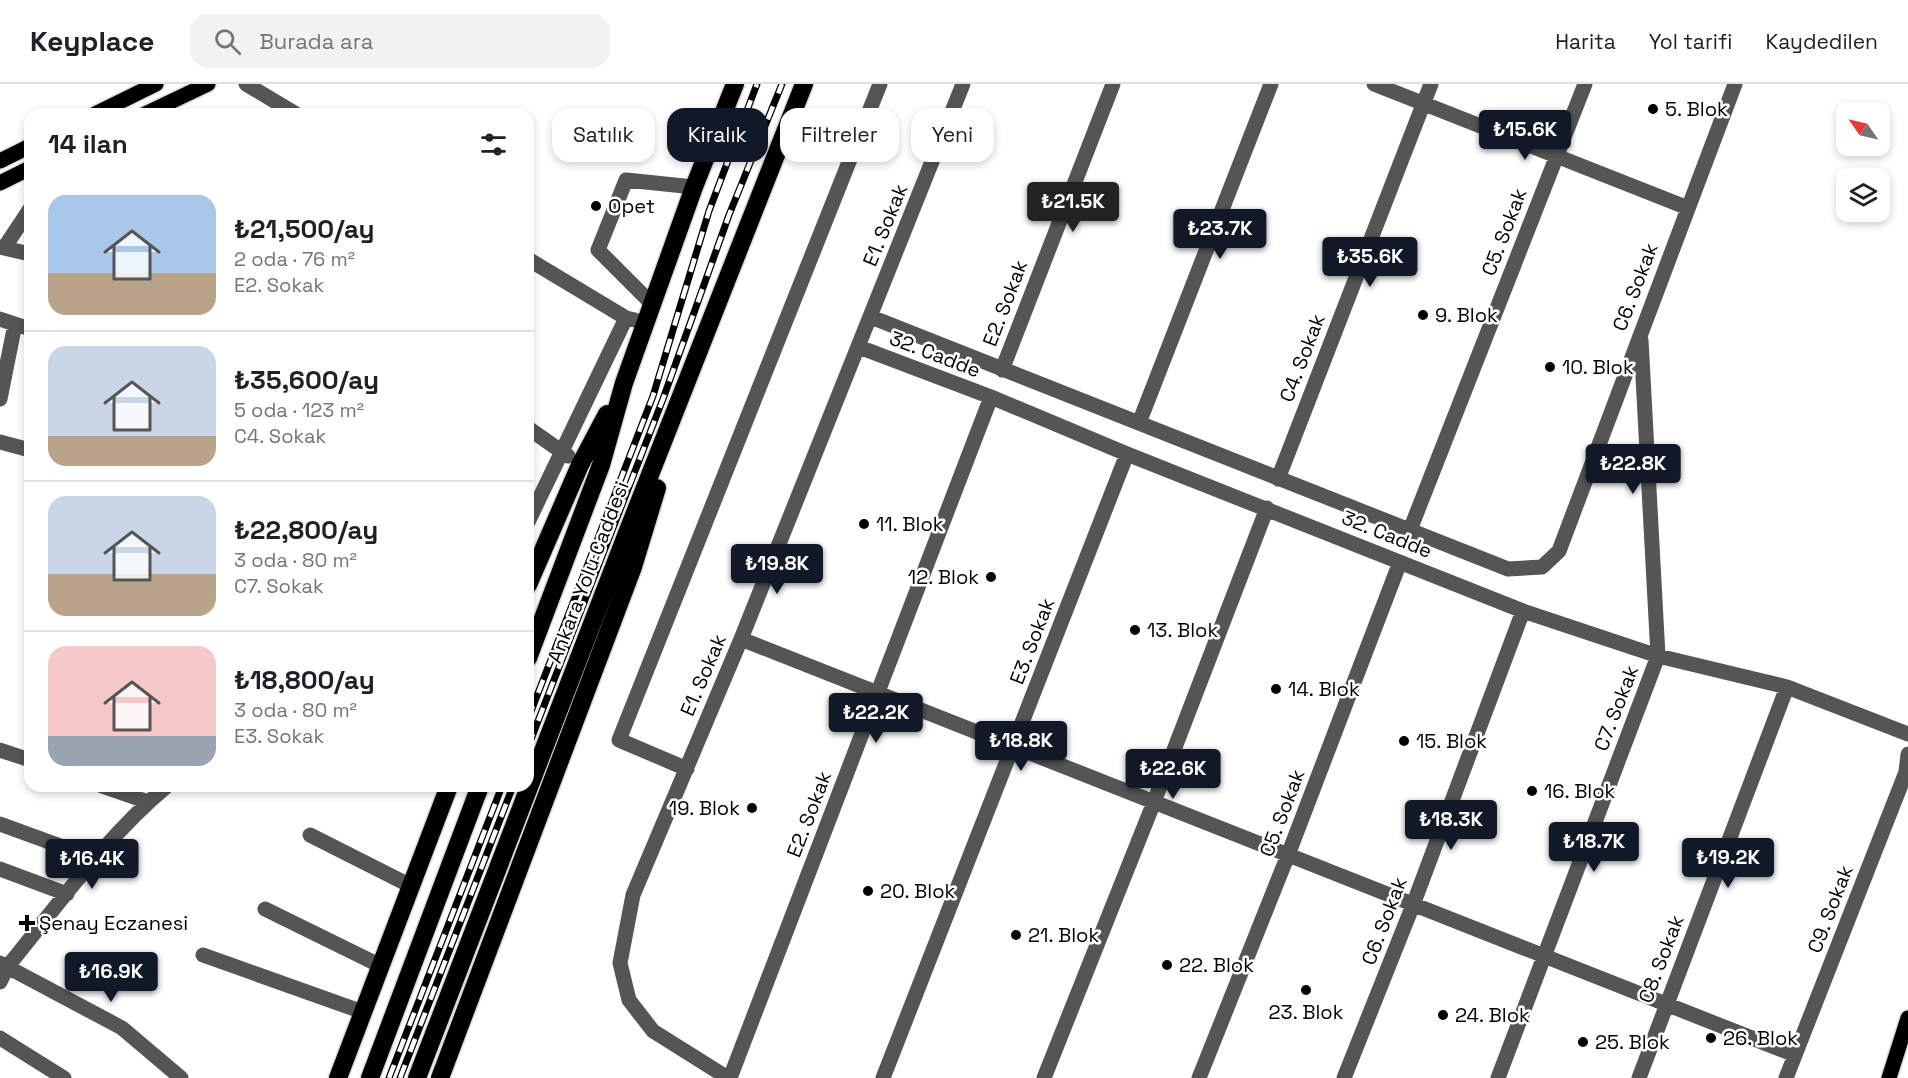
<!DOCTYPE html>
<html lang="tr">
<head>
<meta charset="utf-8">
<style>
	body { margin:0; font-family:"Space Grotesk",sans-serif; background:#f2f2f2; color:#202124; height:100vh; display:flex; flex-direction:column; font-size:22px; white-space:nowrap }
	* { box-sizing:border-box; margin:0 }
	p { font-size:20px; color:#757577 }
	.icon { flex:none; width:33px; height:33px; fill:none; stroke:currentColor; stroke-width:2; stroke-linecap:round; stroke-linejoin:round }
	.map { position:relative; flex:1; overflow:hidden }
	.panel { position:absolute; left:24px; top:24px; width:510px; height:684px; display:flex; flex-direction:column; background:#fff; border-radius:18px; box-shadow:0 3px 9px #0003 }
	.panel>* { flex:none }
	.banner { position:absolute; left:552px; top:24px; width:570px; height:54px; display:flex; gap:12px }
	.needle { width:39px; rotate:304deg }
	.fabs { position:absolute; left:1836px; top:18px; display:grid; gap:12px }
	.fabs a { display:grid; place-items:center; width:54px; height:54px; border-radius:12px; background:#fff; box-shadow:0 3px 9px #0003; font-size:30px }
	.price { position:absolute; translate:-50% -51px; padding:0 14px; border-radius:6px; background:#111827; color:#fff; font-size:20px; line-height:39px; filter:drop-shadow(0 2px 3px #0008) }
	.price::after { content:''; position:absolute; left:50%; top:36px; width:18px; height:14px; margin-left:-9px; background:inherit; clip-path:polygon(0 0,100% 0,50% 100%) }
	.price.current { background:#222; color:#fff }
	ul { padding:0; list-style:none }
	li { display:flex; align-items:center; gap:18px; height:150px; padding:0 24px }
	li+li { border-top:2px solid #e0e0e0 }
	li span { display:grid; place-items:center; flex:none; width:168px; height:120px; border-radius:18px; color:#555 }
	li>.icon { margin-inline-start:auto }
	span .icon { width:72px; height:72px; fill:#fffc; stroke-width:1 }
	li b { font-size:26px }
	h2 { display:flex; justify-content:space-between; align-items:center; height:72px; padding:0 24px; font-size:26px }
	.pill { padding:0 21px; border-radius:18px; background:#fff; box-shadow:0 3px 9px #0003; font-size:21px; line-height:54px }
	.pill.current { background:#111827; color:#fff }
	header { display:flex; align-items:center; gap:36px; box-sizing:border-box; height:84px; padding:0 30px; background:#fff; border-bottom:2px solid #e0e0e0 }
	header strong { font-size:28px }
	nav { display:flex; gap:33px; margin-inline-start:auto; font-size:21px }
	.search { width:420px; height:54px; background:#f2f2f2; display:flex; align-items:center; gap:15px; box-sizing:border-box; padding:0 21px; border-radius:18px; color:#757577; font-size:22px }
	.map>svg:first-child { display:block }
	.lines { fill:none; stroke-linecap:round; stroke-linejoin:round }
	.major-casing { stroke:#dbdbdb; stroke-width:18 }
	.highway-casing { stroke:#dbdbdb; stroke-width:21 }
	.minor { stroke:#555; stroke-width:15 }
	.major { stroke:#000; stroke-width:15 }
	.highway { stroke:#000; stroke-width:18 }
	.rail-casing { stroke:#000; stroke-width:7 }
	.rail { stroke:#fff; stroke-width:4.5; stroke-dasharray:14; stroke-linecap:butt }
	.poi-dot { fill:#000; stroke:#fff; stroke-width:2 }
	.labels { text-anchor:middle; stroke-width:5; stroke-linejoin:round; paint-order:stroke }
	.poi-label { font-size:20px; fill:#000; stroke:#fff; text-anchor:start }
	.street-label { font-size:20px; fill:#000; stroke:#fff }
</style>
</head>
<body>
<header>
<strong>Keyplace</strong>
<div class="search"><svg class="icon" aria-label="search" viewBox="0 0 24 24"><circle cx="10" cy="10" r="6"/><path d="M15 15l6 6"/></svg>Burada ara</div>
<nav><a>Harita</a><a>Yol tarifi</a><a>Kaydedilen</a></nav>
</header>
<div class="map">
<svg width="1908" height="994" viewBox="0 0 1908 994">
	<rect width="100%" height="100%" fill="#fff"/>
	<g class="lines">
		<g class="major-casing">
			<path id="major" d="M95 30 156 0
				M145 30 208 0
				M0 77 30 62
				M0 99 30 84
				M1889 994 1908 934"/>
		</g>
		<g class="highway-casing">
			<path id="highway" d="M528 501 580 381 607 330
				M528 574 601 381 624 299 694 103 735 0
				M338 994 449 702
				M370 994 480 702
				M417 994 627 449 804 0
				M440 994 633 483 657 404"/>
		</g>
		<path class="minor" d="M246 0 296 30
			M1374 0 1688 124
			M0 163 30 170
			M4 164 30 125
			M528 175 626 234 635 236
			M653 221 598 166 626 96 694 103
			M871 233 1508 485 1542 483 1559 467 1735 0
			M0 235 30 245
			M859 263 991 313 1127 370 1523 527 1658 572 1787 603 1908 650
			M1002 286 1113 0
			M0 315 15 240
			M1139 339 1271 0
			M528 344 568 372
			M0 358 30 366
			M1278 395 1431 0
			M528 438 626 234
			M1410 446 1585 0
			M741 555 1795 971
			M0 666 30 676
			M687 685 619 656 880 0
			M102 702 148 718
			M0 740 96 775
			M310 751 411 802
			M0 785 67 810
			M265 825 381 882
			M203 871 363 928
			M0 879 122 944 181 994
			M0 898 8 882C58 821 106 753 167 702
			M0 954 64 994
			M728 994 653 947 629 916 620 879 633 811 741 555 963 0
			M730 994 991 313
			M883 994 1127 370
			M1044 994 1154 718 1267 424
			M1199 994 1288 771 1400 478
			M1344 994 1413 821 1523 527
			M1498 994 1658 572 1641 256
			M1639 994 1787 603
			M1786 994 1906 688 1908 670"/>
		<use href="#major" class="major"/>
		<use href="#highway" class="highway"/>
		<g class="rail-casing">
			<path id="rail" d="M528 635 653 312 709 127 757 0
				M528 663 663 315 729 131 782 0
				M389 994 502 702
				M400 994 513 702"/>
		</g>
		<use href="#rail" class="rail"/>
	</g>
	<g class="poi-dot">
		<circle cx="1653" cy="25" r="6"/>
		<circle cx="596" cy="122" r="6"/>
		<circle cx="1423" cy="231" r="6"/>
		<circle cx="1550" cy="283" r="6"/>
		<circle cx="864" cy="440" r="6"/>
		<circle cx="991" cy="493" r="6"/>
		<circle cx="1135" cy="546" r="6"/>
		<circle cx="1276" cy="605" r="6"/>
		<circle cx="1404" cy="657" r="6"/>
		<circle cx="1532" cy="707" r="6"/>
		<circle cx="752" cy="724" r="6"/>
		<circle cx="868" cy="807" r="6"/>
		<path d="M24 830h6v6h6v6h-6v6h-6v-6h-6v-6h6z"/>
		<circle cx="1016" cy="851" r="6"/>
		<circle cx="1167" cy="881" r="6"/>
		<circle cx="1306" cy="906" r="6"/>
		<circle cx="1443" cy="931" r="6"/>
		<circle cx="1711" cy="954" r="6"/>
		<circle cx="1583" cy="958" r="6"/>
	</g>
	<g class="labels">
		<g class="poi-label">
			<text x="1665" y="32">5. Blok</text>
			<text x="608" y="129">Opet</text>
			<text x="1435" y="238">9. Blok</text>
			<text x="1562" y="290">10. Blok</text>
			<text x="876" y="447">11. Blok</text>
			<text x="979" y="500" text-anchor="end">12. Blok</text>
			<text x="1147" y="553">13. Blok</text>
			<text x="1288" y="612">14. Blok</text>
			<text x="1416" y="664">15. Blok</text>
			<text x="1544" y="714">16. Blok</text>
			<text x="740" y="731" text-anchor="end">19. Blok</text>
			<text x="880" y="814">20. Blok</text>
			<text x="39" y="846">Şenay Eczanesi</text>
			<text x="1028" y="858">21. Blok</text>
			<text x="1179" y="888">22. Blok</text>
			<text x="1306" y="935" text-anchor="middle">23. Blok</text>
			<text x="1455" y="938">24. Blok</text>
			<text x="1723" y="961">26. Blok</text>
			<text x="1595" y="965">25. Blok</text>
		</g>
		<g class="street-label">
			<text transform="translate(885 141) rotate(-68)" y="7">E1. Sokak</text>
			<text transform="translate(1504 148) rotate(-69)" y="7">C5. Sokak</text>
			<text transform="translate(1635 203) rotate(-69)" y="7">C6. Sokak</text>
			<text transform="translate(1005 219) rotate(-69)" y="7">E2. Sokak</text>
			<text transform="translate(935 270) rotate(21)" y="7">32. Cadde</text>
			<text transform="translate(1302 274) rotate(-69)" y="7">C4. Sokak</text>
			<text transform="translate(1387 450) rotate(22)" y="7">32. Cadde</text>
			<text transform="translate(588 488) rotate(-69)" y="7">Ankara Yolu Caddesi</text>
			<text transform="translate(1032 557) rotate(-69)" y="7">E3. Sokak</text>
			<text transform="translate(703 591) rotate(-67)" y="7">E1. Sokak</text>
			<text transform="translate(1616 624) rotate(-69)" y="7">C7. Sokak</text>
			<text transform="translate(1282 729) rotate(-69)" y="7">C5. Sokak</text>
			<text transform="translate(809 730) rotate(-69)" y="7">E2. Sokak</text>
			<text transform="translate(1830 825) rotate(-69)" y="7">C9. Sokak</text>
			<text transform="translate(1384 837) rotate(-69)" y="7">C6. Sokak</text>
			<text transform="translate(1661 875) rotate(-69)" y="7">C8. Sokak</text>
		</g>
	</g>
</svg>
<div class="fabs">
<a><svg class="needle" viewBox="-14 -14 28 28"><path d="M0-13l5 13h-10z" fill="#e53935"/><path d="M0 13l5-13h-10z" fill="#757577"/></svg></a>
<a><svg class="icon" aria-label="layers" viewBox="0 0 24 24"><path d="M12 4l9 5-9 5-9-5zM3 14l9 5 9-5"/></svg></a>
</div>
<b class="price" style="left:1525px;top:77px">₺15.6K</b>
<b class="price current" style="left:1073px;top:149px">₺21.5K</b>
<b class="price" style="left:1220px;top:176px">₺23.7K</b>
<b class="price" style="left:1370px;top:204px">₺35.6K</b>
<b class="price" style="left:1633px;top:411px">₺22.8K</b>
<b class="price" style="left:777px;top:511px">₺19.8K</b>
<b class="price" style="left:876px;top:660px">₺22.2K</b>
<b class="price" style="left:1021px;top:688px">₺18.8K</b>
<b class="price" style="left:1173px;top:716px">₺22.6K</b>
<b class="price" style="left:1451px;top:767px">₺18.3K</b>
<b class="price" style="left:1594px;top:789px">₺18.7K</b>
<b class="price" style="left:1728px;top:805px">₺19.2K</b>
<b class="price" style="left:92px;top:806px">₺16.4K</b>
<b class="price" style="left:111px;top:919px">₺16.9K</b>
<div class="banner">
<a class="pill">Satılık</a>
<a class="pill current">Kiralık</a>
<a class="pill">Filtreler</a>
<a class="pill">Yeni</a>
</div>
<section class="panel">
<h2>14 ilan<svg class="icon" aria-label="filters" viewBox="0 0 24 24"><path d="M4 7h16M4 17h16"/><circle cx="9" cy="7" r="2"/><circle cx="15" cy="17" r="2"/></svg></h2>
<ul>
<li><span style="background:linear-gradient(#a9c7e8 65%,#b9a48a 0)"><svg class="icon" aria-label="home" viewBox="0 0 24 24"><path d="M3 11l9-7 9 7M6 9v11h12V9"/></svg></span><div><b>₺21,500/ay</b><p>2 oda · 76 m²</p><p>E2. Sokak</p></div></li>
<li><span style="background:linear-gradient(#c9d6e8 75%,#b9a48a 0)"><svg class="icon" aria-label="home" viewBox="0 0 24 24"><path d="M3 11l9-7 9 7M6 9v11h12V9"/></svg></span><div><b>₺35,600/ay</b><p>5 oda · 123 m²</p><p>C4. Sokak</p></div></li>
<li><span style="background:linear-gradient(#c9d6e8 65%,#b9a48a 0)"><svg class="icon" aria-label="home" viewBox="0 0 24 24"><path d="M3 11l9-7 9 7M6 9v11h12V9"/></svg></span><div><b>₺22,800/ay</b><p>3 oda · 80 m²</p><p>C7. Sokak</p></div></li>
<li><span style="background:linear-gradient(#f6c9c9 75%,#9aa5b1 0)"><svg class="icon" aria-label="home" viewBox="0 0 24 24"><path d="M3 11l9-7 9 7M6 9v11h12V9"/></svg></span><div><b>₺18,800/ay</b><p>3 oda · 80 m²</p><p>E3. Sokak</p></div></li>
</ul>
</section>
</div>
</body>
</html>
